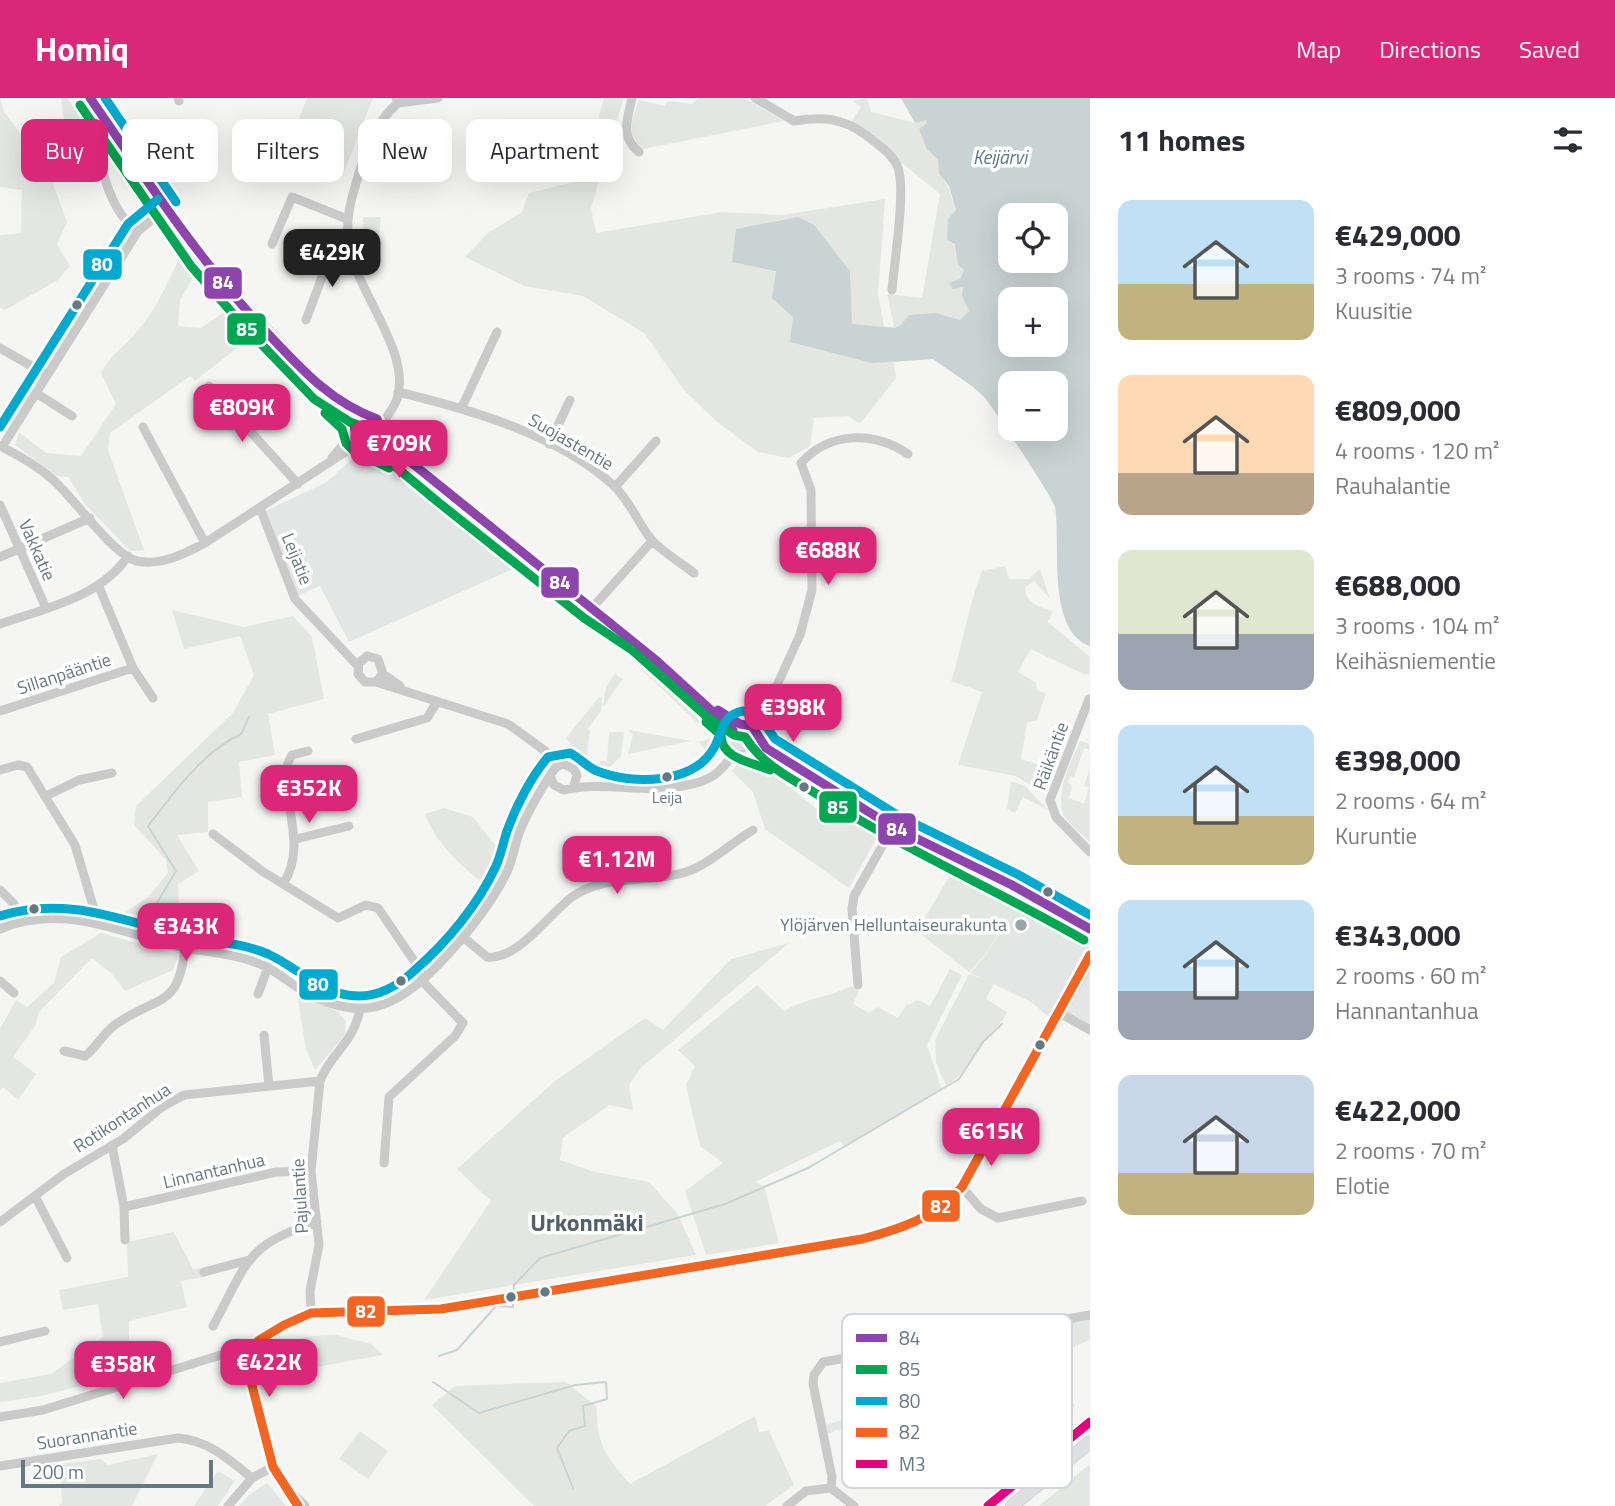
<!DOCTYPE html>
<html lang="en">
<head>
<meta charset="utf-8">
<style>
	body { margin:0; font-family:"Titillium Web",sans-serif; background:#f2f2f3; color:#2b2b33; height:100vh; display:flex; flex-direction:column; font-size:26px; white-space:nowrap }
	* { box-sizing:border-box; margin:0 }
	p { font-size:23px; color:#7c7c81 }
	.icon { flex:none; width:38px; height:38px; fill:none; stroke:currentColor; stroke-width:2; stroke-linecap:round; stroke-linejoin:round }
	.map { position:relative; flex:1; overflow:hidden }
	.side { display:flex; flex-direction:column; background:#fff; width:525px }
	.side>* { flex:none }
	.banner { position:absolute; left:21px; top:21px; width:665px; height:63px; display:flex; gap:14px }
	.tools { position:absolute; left:998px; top:105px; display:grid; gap:14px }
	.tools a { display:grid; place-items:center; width:70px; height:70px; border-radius:14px; background:#fff; box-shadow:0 7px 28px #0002; font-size:35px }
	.scale { position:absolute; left:21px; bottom:18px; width:192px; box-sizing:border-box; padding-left:7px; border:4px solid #657884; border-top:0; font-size:19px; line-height:24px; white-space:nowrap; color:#657884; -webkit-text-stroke:5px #fff; paint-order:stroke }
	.price { position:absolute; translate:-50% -60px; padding:0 16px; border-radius:14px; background:#db2777; color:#fff; font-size:23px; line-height:46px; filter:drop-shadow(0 2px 4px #0008) }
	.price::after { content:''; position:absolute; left:50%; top:42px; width:21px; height:16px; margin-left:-10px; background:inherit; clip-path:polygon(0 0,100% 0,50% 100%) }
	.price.current { background:#222; color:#fff }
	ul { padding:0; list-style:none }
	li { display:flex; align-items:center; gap:21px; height:175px; padding:0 28px }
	li span { display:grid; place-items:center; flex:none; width:196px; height:140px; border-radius:14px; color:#555 }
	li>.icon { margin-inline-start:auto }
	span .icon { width:84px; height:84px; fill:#fffc; stroke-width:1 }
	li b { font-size:30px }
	h2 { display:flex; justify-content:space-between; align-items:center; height:84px; padding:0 28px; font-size:30px }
	.pill { padding:0 24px; border-radius:14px; background:#fff; box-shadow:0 7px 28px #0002; font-size:24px; line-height:63px }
	.pill.current { background:#db2777; color:#fff }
	header { display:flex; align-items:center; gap:42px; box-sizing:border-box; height:98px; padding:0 35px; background:#db2777; color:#fff }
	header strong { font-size:33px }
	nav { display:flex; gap:38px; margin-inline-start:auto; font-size:24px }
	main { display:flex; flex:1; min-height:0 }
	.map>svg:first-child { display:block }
	.built { fill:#e4e5e5 }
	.green { fill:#e4e7e1 }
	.water { fill:#c9d3d4; fill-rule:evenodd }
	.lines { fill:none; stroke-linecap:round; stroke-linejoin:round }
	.stream { stroke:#c9d3d4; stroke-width:2 }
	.major-casing { stroke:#d1d2d2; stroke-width:12 }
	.highway-casing { stroke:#d2d3d3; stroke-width:14 }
	.minor { stroke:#cacacb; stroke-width:9 }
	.major { stroke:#dedfe0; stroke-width:10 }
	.highway { stroke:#dedfe0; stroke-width:12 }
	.bus-1-casing { stroke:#fff; stroke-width:14 }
	.bus-2-casing { stroke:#fff; stroke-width:14 }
	.bus-3-casing { stroke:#fff; stroke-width:14 }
	.bus-4-casing { stroke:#fff; stroke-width:14 }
	.bus-5-casing { stroke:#fff; stroke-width:14 }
	.bus-1 { stroke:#8e44ad; stroke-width:9 }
	.bus-2 { stroke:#00a651; stroke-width:9 }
	.bus-3 { stroke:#00a9ce; stroke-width:9 }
	.bus-4 { stroke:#f26522; stroke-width:9 }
	.bus-5 { stroke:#e5007d; stroke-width:9 }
	.bus-dot { fill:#657884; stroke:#fff; stroke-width:2.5 }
	.poi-dot { fill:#97a4ab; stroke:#fff; stroke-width:2.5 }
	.labels { text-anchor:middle; stroke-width:7; stroke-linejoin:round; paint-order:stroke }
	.bus-label { font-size:16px; fill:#657884; stroke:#fff }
	.street-label { font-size:18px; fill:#657884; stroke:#fff }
	.poi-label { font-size:18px; fill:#657884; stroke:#fff; text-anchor:end }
	.water-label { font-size:19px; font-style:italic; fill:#607a81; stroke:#fff }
	.district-label { font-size:24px; font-weight:bold; fill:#536069; stroke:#fff }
	.key { fill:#fff; stroke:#d1d6da; stroke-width:2 }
	.key-label { font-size:19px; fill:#657884 }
	.line-badge { stroke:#fff; stroke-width:2.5 }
	.badge-label { font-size:19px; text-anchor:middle; font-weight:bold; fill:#fff }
</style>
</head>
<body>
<header>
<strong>Homiq</strong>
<nav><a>Map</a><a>Directions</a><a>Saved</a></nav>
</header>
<main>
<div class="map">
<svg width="1090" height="1408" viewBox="0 0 1090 1408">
	<rect width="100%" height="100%" fill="#f5f5f4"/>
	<path class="built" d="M355 358 375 359 513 471 349 544 320 488 297 498 265 413 327 384Z
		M1021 802 1081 835 1090 852V931L1060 914 1054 923 1031 904 970 875 985 858Z
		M985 1248 1002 1285 1047 1267 1075 1308 984 1379 977 1363 946 1378 902 1285Z
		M267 1385 286 1408H239L249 1397Z"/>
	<path class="green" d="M0 0 4 14 31 49 64 23 61 0H67L87 27 42 56 67 124 57 146 70 168 58 182 5 212 0 210V137L21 135 22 92 0 89Z
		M307 0H373L343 77 286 55Z
		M604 0H624L591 110 596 135 723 114 783 117 885 101 878 196 884 228 894 229 887 196 922 200 940 96 851 24 861 9 853 3 867 0 871 14 915 25 926 21 927 25 919 31 926 50 938 62C939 80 951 91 955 109 959 127 955 148 958 167L964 172 960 181 965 192 962 198 970 213 960 222 933 261 894 264 896 280 860 326 848 318 814 320 810 348 789 360 758 354 717 324 684 292 644 235 583 198 524 188 465 159 488 135 522 114 529 95 582 82Z
		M698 0H744L784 23 643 51C625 35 632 23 639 2L665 8 668 3 692 6Z
		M363 119H381L378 147 364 145Z
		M179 160 195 177 180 202 178 228 201 230 227 212 251 239 195 283 190 278 110 335 108 352 144 452 130 453 85 406 68 379 57 378 15 347 19 334 46 355 81 358 116 306 101 275C109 259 122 250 134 237 154 214 167 188 179 160Z
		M1005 468 1009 481H1028L1040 471 1050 501 1034 483 1025 489C1025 504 1040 510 1053 513L1048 524 1090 559V576H1083L1031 551 1018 574 1036 585 1038 593 1046 595 1037 622 1027 625 1021 661 1054 672 1044 696 1016 678 958 667 982 594 951 583C963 546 968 509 982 473Z
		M172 512 244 529 293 518 312 539 324 601 268 616 275 657 239 664 242 699 208 704V734L177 737 199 773 178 786 180 841 121 817 148 799 168 775 166 762 134 727 136 708 233 615 254 577 240 538 184 551Z
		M639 562 719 631V635L709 636 635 565Z
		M615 576 623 581 603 609 606 589Z
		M599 599 602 600 601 613 587 632H590L586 664 566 640Z
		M628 632 691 643 628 656 633 637Z
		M609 634H624L621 658 601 678 600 663H607Z
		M712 640 719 642 712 661 699 644Z
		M1080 643 1089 646 1090 652 1084 650 1074 679 1070 678 1068 684 1072 689 1069 700 1084 706 1089 690 1084 688 1090 670V744C1082 736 1066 725 1063 715 1056 692 1071 664 1080 643Z
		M740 664 760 665 824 717 838 710 875 732 876 741 849 790 765 731 753 694 732 673Z
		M1011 683 1025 688 1048 712 1023 699 1015 715 1007 711Z
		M444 710 473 719 499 752 484 787C461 766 436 747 425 716Z
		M955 769 1011 797 1017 808 985 857 969 874 917 833Z
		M1016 800 1071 830 1064 831 1043 823 1044 820 1017 805Z
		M1019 811 1022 814 1004 850 1000 849 989 868 986 867 989 856Z
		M101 835 178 857 173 872 125 893 111 875 92 860 39 914 35 928 13 959 36 976 18 1002 3 989 0 993V931L16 902 27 909 54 885 61 859Z
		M789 845 642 969 629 987 633 1012 609 1007 563 1040 560 1062 595 1074 649 1084 677 1115 696 1157 424 1202 491 1103 457 1071 555 983 645 920 663 932 731 861Z
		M950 871 962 877 927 947 942 992 845 1049 840 1043 755 1084 764 1088 779 1145 706 1157 685 1093 723 1065 700 1048 686 987 695 968 678 952 757 887 784 913C805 900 828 900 851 888L859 893 853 906 869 915 878 909 898 920 906 908 918 902 930 908Z
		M969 876 994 885 986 901 1007 914C1001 928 991 933 983 945 970 962 966 977 946 987L936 965 935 942Z
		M297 896 337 913 346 923 345 937 315 972 306 951Z
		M174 1134 193 1171 203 1170 205 1179 181 1183 187 1209 129 1223V1275L42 1298 0 1304V1285L51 1276 103 1239 98 1206 63 1212 59 1192 128 1179 127 1144Z
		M1090 1220V1242L1039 1263 1030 1231Z
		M336 1237 371 1246 383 1257 266 1278C284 1240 298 1238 336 1237Z
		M566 1284 597 1309C597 1348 605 1357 630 1386L755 1318 759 1334 769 1333 794 1387 765 1408H534L432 1307 455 1288Z
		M866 1316 905 1322 886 1329 874 1323 864 1328 847 1325 843 1332H836L823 1339 821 1328Z
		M360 1333 388 1353 368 1381 339 1361Z
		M158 1356 132 1408H59L62 1404 60 1366 101 1361 108 1367Z
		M1090 1366V1408H1039Z
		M218 1373 235 1383 218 1408H194Z"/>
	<path class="water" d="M901 0H1090V548C1046 533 1061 444 1055 409 1053 400 993 310 985 300 971 285 949 273 933 261L872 265 790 244 793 219 772 200 776 173 732 164 736 131 798 119 814 127 850 173 852 226 895 230 901 227 909 217 936 215 960 222 969 213 962 198 963 189 953 191 949 185 960 181 964 172 958 167 955 146 947 142 948 121 956 112 949 88 939 76 938 62 926 50 919 31 927 25 926 22 915 25ZM1010 117H1055V163H1010ZM1010 201H1055V247H1010ZM1010 285H1055V331H1010Z"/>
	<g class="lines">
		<path class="stream" d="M137 820 157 805 176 773 148 728C174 695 202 654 241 636L249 619
			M514 1194V1187L540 1160 725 1106 808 1070 959 981 983 944 1002 926
			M439 1258 457 1252 496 1208 513 1209V1203
			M433 1284 479 1315 575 1287 606 1284 607 1301 583 1308 585 1328 569 1333 557 1350 573 1390"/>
		<g class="major-casing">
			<path id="major" d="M90 0 201 161 354 326
				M322 292 355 313 377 321 387 345 657 563 733 632
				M357 321 353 328 355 338 365 345 374 343
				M367 345 392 357
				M757 637 752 647H737L732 638 737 627 749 626 766 650 842 698 893 729 1012 787 1090 831"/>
		</g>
		<g class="highway-casing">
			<path id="highway" d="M988 1408 1090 1324
				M1012 1408 1090 1344"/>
		</g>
		<path class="minor" d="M178 0 179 3
			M632 0C627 23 620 38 639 54
			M755 0 794 23C822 18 843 20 866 37 877 46 891 55 897 67 907 87 894 166 892 192
			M398 5 438 0
			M94 37C101 68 109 114 138 133
			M272 146 292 99 347 121
			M306 222 331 155 349 150
			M0 250 47 277
			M209 288 298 386
			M398 294C469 311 560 337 614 388 630 403 638 425 651 441 662 454 680 464 694 475
			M36 295 72 318
			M462 309 497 234
			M380 328C386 320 394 310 397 301 412 255 357 194 349 148 344 120 353 95 361 69 370 43 377 23 398 5L396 0
			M143 329 205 445
			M549 346 570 302
			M0 348C18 357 36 367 51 380 73 398 112 457 137 463 161 468 184 456 205 445L356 347 365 345
			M2 349 138 133 166 111
			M332 360 353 335
			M615 389 656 343
			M0 407 46 510
			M260 410 295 501 358 568
			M0 459 90 420
			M592 510 652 443
			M0 526C44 511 101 499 128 458
			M133 570 153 600
			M383 576 376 584H365L358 576 359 565 367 558 378 561 383 576 400 588
			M376 584 508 626 563 666
			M1089 601 1050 702 1056 719 1090 754
			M0 613 133 570 99 489
			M756 633 800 537 812 492 811 392 801 365C830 333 874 333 908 356
			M356 641 427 620 437 604
			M0 672 18 667 27 669 75 747 93 808V825
			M551 680 554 687 564 692C605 682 645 697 687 687 698 685 713 680 721 671 730 663 732 654 744 649
			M46 698 79 682 112 675
			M213 736 262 773 338 820 366 807 378 810 425 879
			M296 741 349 728
			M283 786C312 744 272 685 292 657L308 653
			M0 792 14 806 21 824
			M0 831C62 804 124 836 185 850 211 855 238 856 262 867 277 873 289 885 302 892 359 925 395 912 438 867 464 840 491 807 507 774 513 761 515 746 520 733 526 717 546 682 556 669L563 666 574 671 577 677 574 687
			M463 839 487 859C517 863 549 816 572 799 606 775 648 786 686 774 710 766 731 745 753 732
			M0 883 14 895
			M858 887 852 811 854 798 893 729
			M258 896 268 869
			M1060 915 1090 932
			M264 937 269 988
			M64 953 85 958C97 949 103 935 116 926 160 896 178 911 185 850
			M112 1047 124 1109 125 1142
			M384 1065 389 999 455 938 463 925 421 882
			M962 1089 981 1111 998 1120 1082 1103
			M35 1098 67 1160
			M124 1109 276 1074 311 1073
			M0 1124 64 1076 123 1041 162 1009 184 997 320 983
			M204 1174 249 1162
			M311 1215 310 1193 319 1147 311 1073 320 983C331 954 352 948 360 912
			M213 1228C247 1166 245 1146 317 1124
			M0 1244 45 1233
			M0 1319 43 1312 224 1256 239 1254 248 1257
			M0 1368 178 1340C208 1342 230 1362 252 1380
			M831 1390 832 1379 813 1286 814 1277 823 1264 1090 1217
			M228 1408 252 1380 273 1369
			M305 1408 281 1383 263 1338 248 1272 251 1251 259 1242 284 1227 311 1215 336 1213 387 1215 441 1211 862 1141C902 1131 935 1123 962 1089L1090 864
			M787 1408 806 1393 831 1390 854 1408"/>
		<use href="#major" class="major"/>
		<use href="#highway" class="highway"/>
		<g class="bus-1-casing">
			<path id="bus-1" d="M90 0C149 85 201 166 273 241 305 275 333 305 377 321L387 345 657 563 733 632
				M354 326C354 348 380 351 396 360
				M718 612 740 626 752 628 766 650 893 729 1012 787 1090 831"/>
		</g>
		<g class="bus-2-casing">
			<path id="bus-2" d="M80 7 191 168 241 225 314 301 350 324 368 331 378 354 438 404 584 520 632 552 706 618 734 637 745 639C762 666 788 679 815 695 901 750 995 791 1084 842
				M325 315 342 331 346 345 353 352 389 370
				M706 624 721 637C721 661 752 664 770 672"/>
		</g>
		<g class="bus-3-casing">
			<path id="bus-3" d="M105 0 176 104
				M0 329 128 126 158 101
				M0 818C66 797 122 823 186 838 214 844 242 845 268 856 299 870 322 898 359 898 380 898 400 886 415 872 447 844 478 807 496 768 501 757 503 745 507 733 516 708 531 679 548 659L570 655C580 660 587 669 597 673 632 687 695 687 715 648 723 632 722 617 743 613L760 619 775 641 899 718 1017 776 1090 817"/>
		</g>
		<g class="bus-4-casing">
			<path id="bus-4" d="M298 1408 273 1369 248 1272 251 1251 259 1242 284 1227 311 1215 441 1211 862 1141C901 1131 934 1120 962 1089L1090 857"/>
		</g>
		<g class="bus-5-casing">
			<path id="bus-5" d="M988 1408 1090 1324"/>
		</g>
		<use href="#bus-1" class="bus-1"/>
		<use href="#bus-2" class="bus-2"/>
		<use href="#bus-3" class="bus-3"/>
		<use href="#bus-4" class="bus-4"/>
		<use href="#bus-5" class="bus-5"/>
	</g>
	<g class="bus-dot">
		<circle cx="77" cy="207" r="6"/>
		<circle cx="667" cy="679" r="6"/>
		<circle cx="804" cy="689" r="6"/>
		<circle cx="1048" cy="794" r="6"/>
		<circle cx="34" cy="811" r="6"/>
		<circle cx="401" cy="883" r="6"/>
		<circle cx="1040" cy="947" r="6"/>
		<circle cx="545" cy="1194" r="6"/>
		<circle cx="511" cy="1199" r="6"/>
	</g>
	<circle class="poi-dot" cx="1021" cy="827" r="7"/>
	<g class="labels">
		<g class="bus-label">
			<text x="667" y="705">Leija</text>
		</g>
		<g class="street-label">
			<text transform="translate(571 344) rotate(30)" y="6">Suojastentie</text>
			<text transform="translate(37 452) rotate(66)" y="6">Vakkatie</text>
			<text transform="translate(297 461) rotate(68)" y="6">Leijatie</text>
			<text transform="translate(64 576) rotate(-18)" y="6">Sillanpääntie</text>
			<text transform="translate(1051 658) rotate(-70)" y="6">Räikäntie</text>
			<text transform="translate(122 1020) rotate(-33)" y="6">Rotikontanhua</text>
			<text transform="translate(214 1073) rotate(-13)" y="6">Linnantanhua</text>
			<text transform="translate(300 1098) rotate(-93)" y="6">Pajulantie</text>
			<text transform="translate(87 1338) rotate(-9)" y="6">Suorannantie</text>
		</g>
		<g class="poi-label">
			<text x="1007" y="833">Ylöjärven Helluntaiseurakunta</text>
		</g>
		<g class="water-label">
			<text x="1000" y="66">Keijärvi</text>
		</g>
		<g class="district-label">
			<text x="587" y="1133">Urkonmäki</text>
		</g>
	</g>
	<rect x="842" y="1216" width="230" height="174" rx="10" class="key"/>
	<rect x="856" y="1236" width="31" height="8" fill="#8e44ad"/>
	<rect x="856" y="1267" width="31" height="9" fill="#00a651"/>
	<rect x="856" y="1299" width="31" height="8" fill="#00a9ce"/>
	<rect x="856" y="1330" width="31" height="9" fill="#f26522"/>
	<rect x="856" y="1362" width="31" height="8" fill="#e5007d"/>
	<g class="key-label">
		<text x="899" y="1247">84</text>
		<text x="899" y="1278">85</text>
		<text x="899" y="1310">80</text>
		<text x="899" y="1341">82</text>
		<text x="899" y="1373">M3</text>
	</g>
	<g class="line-badge">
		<rect x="82" y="150" width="41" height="33" rx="7" fill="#00a9ce"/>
		<rect x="203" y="168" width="40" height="34" rx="7" fill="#8e44ad"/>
		<rect x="226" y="214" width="41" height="34" rx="7" fill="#00a651"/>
		<rect x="540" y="468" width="40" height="33" rx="7" fill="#8e44ad"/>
		<rect x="818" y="692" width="40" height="34" rx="7" fill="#00a651"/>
		<rect x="877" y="714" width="40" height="34" rx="7" fill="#8e44ad"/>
		<rect x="298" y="870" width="41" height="33" rx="7" fill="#00a9ce"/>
		<rect x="921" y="1091" width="40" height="34" rx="7" fill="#f26522"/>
		<rect x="346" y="1197" width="40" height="33" rx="7" fill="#f26522"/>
	</g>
	<g class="badge-label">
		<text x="102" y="173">80</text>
		<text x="223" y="191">84</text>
		<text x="247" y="238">85</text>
		<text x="560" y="491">84</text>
		<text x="838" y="716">85</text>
		<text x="897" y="738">84</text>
		<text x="318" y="893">80</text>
		<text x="941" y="1115">82</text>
		<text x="366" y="1220">82</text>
	</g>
</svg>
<div class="tools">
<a><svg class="icon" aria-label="locate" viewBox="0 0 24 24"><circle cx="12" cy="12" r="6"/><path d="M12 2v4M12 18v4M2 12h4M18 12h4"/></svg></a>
<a>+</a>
<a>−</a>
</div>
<div class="scale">200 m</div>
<b class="price current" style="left:332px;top:191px">€429K</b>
<b class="price" style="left:242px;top:346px">€809K</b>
<b class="price" style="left:399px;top:382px">€709K</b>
<b class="price" style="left:828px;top:489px">€688K</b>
<b class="price" style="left:793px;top:646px">€398K</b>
<b class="price" style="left:309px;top:727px">€352K</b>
<b class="price" style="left:617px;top:798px">€1.12M</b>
<b class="price" style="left:186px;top:865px">€343K</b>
<b class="price" style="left:991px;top:1070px">€615K</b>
<b class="price" style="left:269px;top:1301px">€422K</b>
<b class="price" style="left:123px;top:1303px">€358K</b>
<div class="banner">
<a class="pill current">Buy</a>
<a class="pill">Rent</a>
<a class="pill">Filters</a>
<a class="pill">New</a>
<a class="pill">Apartment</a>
</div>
</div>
<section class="side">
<h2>11 homes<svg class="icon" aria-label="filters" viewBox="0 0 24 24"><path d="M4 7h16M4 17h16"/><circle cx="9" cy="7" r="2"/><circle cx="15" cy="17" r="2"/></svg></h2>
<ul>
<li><span style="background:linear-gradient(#bfe0f5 60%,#c2b280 0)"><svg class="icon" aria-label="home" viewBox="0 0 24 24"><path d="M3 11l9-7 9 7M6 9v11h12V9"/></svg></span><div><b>€429,000</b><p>3 rooms · 74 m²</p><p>Kuusitie</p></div></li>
<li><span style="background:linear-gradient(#ffd9b3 70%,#b9a48a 0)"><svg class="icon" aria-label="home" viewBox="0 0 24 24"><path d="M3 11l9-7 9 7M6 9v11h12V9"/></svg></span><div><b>€809,000</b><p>4 rooms · 120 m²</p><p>Rauhalantie</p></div></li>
<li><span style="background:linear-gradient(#dfe7d0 60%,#9aa5b1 0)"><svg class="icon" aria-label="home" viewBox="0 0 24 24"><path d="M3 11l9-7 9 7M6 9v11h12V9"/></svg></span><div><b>€688,000</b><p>3 rooms · 104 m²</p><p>Keihäsniementie</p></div></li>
<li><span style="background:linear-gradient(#bfe0f5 65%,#c2b280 0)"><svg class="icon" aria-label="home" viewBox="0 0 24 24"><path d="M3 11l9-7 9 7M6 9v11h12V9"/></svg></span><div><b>€398,000</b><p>2 rooms · 64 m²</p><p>Kuruntie</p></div></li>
<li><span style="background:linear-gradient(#bfe0f5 65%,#9aa5b1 0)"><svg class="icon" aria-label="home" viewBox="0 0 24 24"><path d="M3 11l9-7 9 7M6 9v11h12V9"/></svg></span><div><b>€343,000</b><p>2 rooms · 60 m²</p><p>Hannantanhua</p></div></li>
<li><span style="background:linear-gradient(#c9d6e8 70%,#c2b280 0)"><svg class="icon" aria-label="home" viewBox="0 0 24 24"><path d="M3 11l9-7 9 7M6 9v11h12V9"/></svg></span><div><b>€422,000</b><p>2 rooms · 70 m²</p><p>Elotie</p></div></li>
</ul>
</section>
</main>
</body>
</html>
